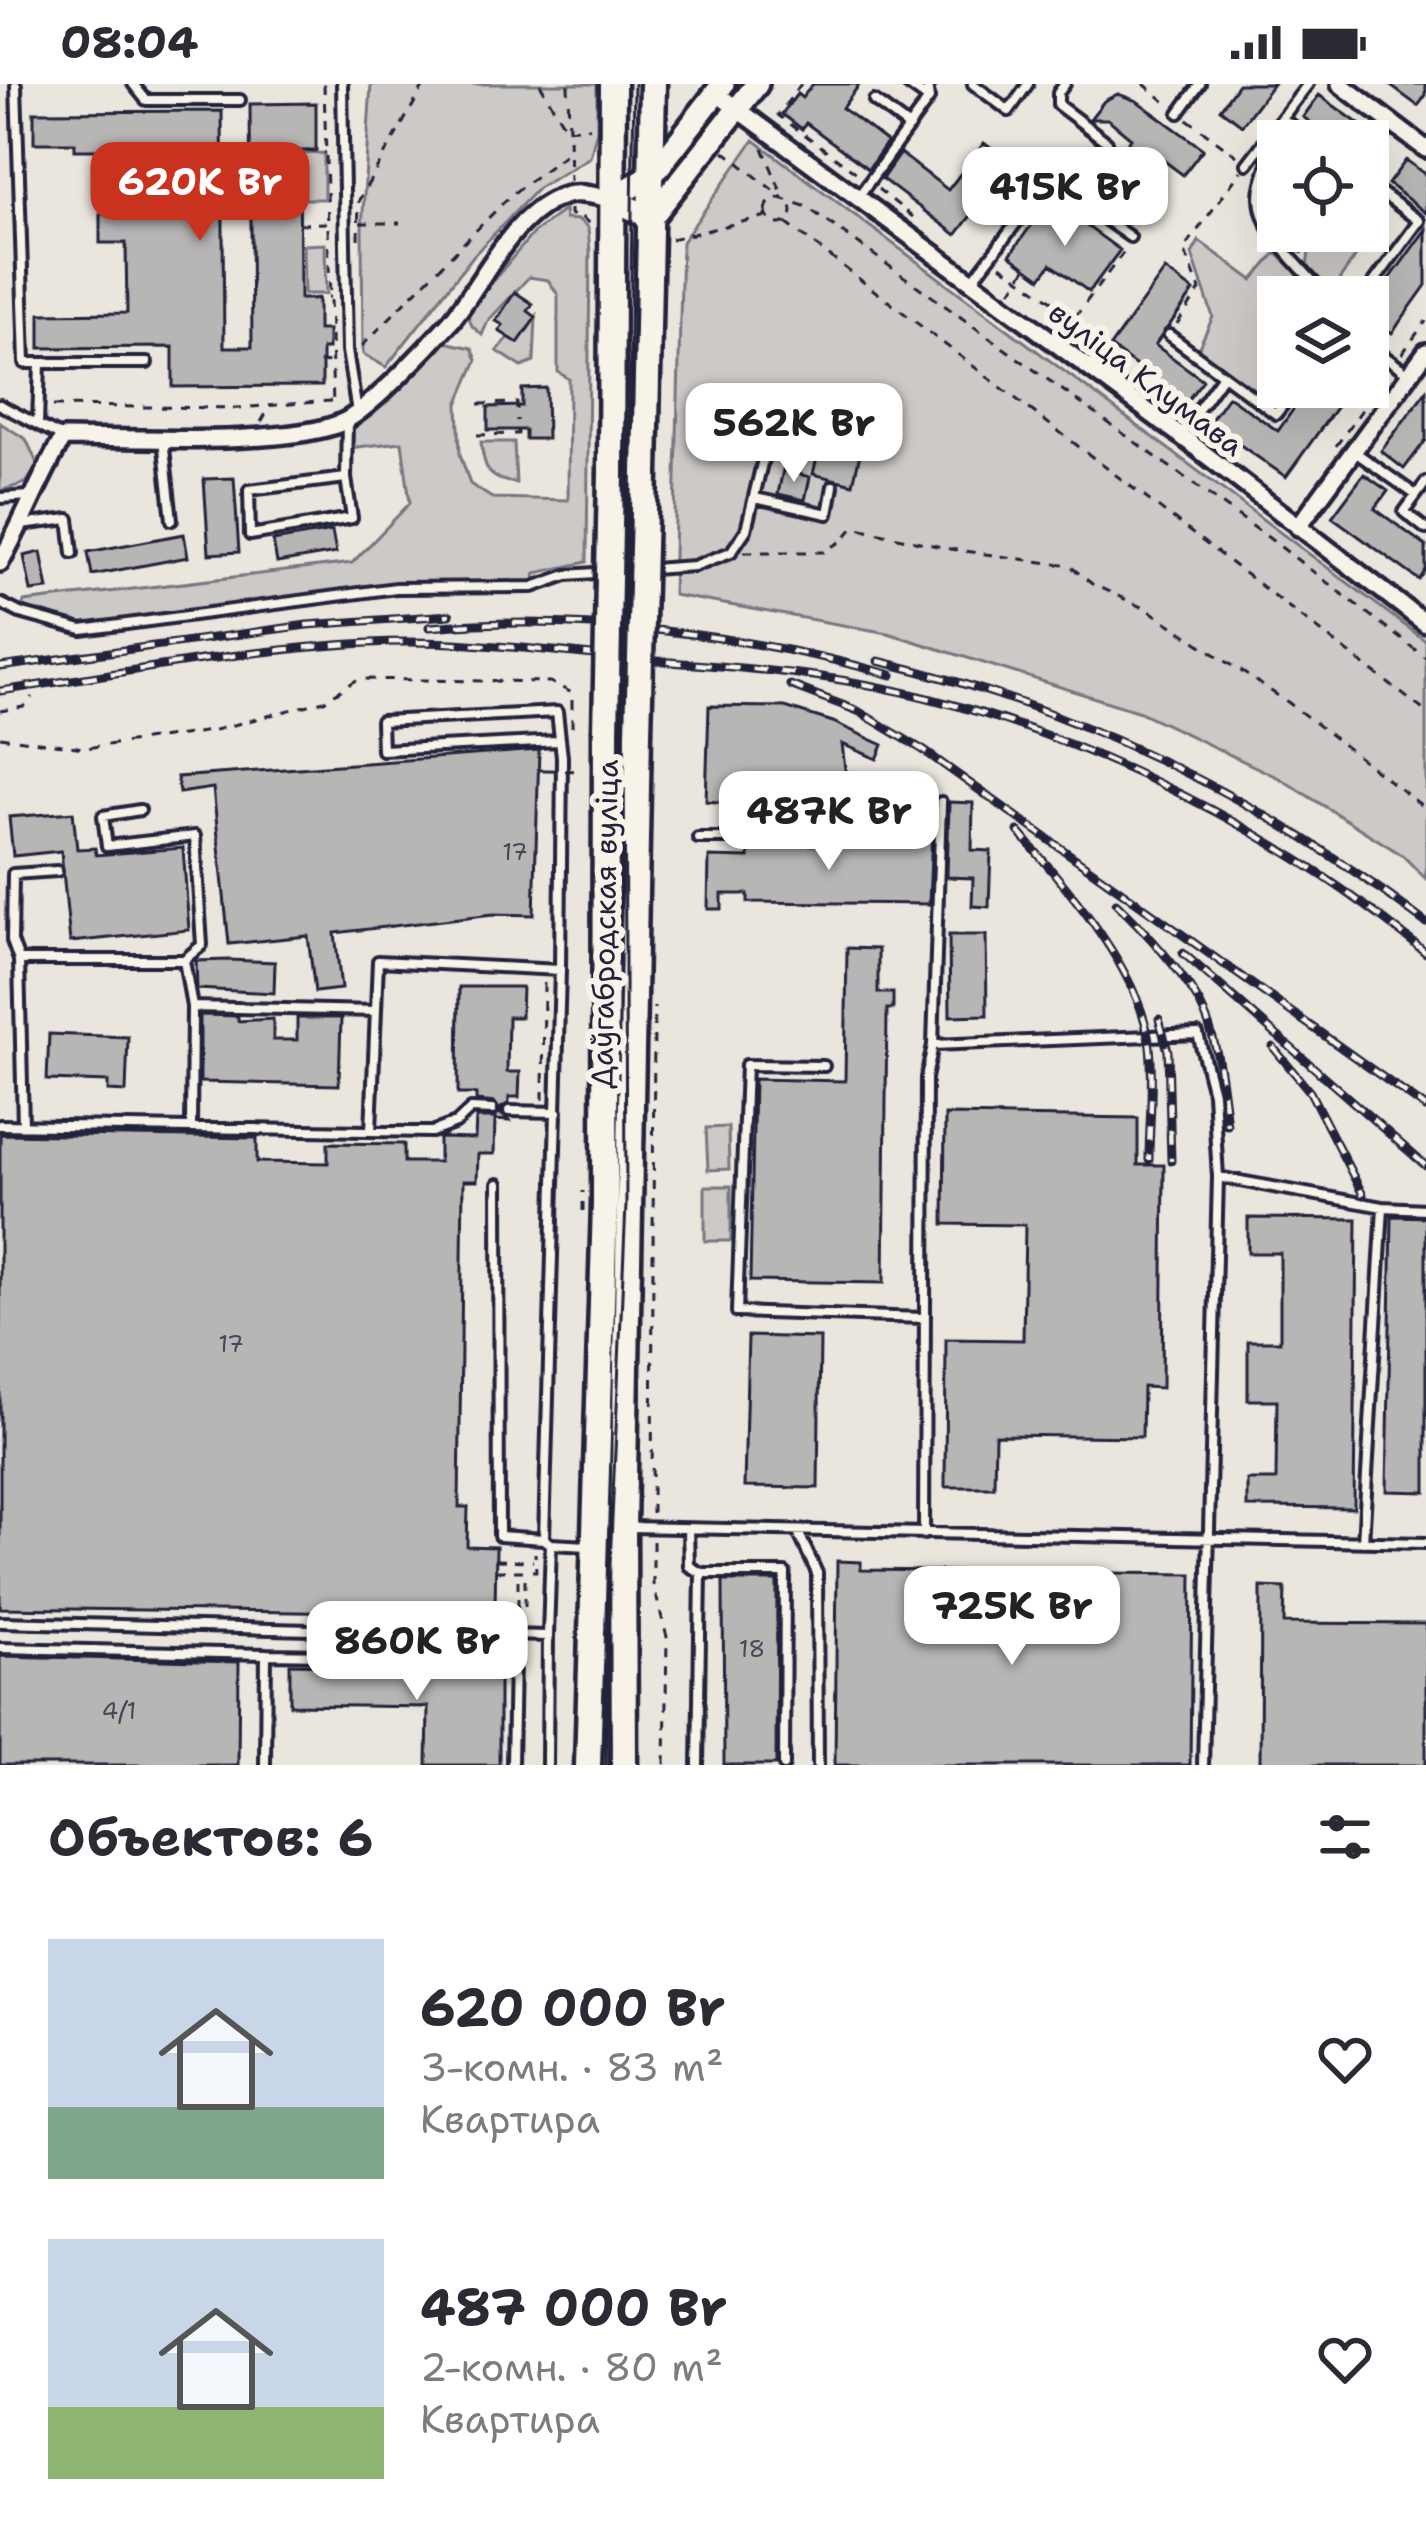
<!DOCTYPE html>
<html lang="ru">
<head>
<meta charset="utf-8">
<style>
	body { margin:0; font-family:"Shantell Sans",sans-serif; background:#f7f7f7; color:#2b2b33; height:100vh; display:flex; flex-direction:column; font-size:45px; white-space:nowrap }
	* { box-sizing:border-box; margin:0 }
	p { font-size:39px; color:#7c7c81 }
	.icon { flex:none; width:66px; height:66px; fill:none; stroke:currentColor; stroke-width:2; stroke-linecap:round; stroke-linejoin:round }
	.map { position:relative; height:1681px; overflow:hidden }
	.panel { display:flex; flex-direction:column; background:#fff; flex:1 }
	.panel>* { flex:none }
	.fabs { position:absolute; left:1257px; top:36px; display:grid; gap:24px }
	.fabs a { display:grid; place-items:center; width:132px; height:132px; border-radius:0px; background:#fff; box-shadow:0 12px 48px #0002; font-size:60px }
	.price { position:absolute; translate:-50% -102px; padding:0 27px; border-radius:24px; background:#fff; color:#222; font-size:39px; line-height:78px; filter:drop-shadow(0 3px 6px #0008) }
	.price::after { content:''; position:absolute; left:50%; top:72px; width:36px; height:27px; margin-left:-18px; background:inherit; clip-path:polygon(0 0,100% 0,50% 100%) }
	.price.active { background:#c8321e; color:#fff }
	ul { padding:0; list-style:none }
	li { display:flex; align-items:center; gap:36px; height:300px; padding:0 48px }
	li span { display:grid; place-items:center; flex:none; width:336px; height:240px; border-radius:0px; color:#555 }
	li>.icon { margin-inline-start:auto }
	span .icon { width:144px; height:144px; fill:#fffc; stroke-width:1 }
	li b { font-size:51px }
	h2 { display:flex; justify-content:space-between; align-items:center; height:144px; padding:0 48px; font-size:51px }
	.status { display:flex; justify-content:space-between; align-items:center; height:84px; padding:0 60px; background:#fff; direction:ltr }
	.status svg { height:33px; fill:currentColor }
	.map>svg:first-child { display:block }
	.green { fill:#cdc9c6; stroke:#787680; stroke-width:3 }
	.building { fill:#b8b6b5; stroke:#22223b; stroke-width:3 }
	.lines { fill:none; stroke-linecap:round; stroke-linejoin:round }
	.service-casing { stroke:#22223b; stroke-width:16 }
	.minor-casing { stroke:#22223b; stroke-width:24 }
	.secondary-casing { stroke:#22223b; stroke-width:30 }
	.primary-casing { stroke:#22223b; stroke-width:33 }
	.path { stroke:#22223b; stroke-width:3; stroke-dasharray:9 9; stroke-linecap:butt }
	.service { stroke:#f7f3e8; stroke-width:8 }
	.minor { stroke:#f7f3e8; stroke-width:15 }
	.secondary { stroke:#f7f3e8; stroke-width:21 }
	.primary { stroke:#f7f3e8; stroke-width:24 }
	.tram { stroke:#22223b; stroke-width:3 }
	.rail-casing { stroke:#22223b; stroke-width:9 }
	.rail { stroke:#f7f3e8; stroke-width:4.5; stroke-dasharray:14; stroke-linecap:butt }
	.primary-bridge-casing { stroke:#22223b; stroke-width:33; stroke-linecap:butt }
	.path-bridge { stroke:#22223b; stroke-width:3; stroke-dasharray:9 9; stroke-linecap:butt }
	.primary-bridge { stroke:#f7f3e8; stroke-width:24 }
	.labels { text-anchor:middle; stroke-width:12; stroke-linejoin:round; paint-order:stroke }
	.number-label { font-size:24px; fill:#48475a }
	.street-label { font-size:30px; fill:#22223b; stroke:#f7f3e8 }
</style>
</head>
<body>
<div class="status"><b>08:04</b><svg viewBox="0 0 49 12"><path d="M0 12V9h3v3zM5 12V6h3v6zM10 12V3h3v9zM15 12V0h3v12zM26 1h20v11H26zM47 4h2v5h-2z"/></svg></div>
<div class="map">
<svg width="1426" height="1681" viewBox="0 0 1426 1681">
	<rect width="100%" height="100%" fill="#eae6de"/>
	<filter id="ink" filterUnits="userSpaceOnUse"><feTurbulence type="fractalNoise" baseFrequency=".00833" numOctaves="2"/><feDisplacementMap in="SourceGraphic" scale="24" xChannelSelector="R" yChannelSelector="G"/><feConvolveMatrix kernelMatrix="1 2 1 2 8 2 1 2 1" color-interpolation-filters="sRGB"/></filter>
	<g filter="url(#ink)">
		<path class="green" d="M371 0H597V46L590 73 538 104 473 172 386 283 363 270 362 145Z
			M754 56 1426 557V795L1402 771 1281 695 1140 628 888 549 673 511 682 158Z
			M324 69V115H303L302 70Z
			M564 126 565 135 579 136 588 144 590 167 587 478 536 489 533 503 396 504 82 546 20 529 24 518 352 479 410 419 402 358 348 364 347 346 391 314 434 263 445 258 472 264 477 276 458 320 460 370 470 400 492 414 568 416 569 295 558 288V211L548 196 529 193 488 237 482 251 472 242 467 228 534 148Z
			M1368 144 1373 148 1332 206 1307 182 1312 147Z
			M1199 157 1253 196 1276 169 1299 190 1316 213H1278V296L1264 315 1198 265 1213 233 1192 170Z
			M325 160 326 210H304L303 161Z
			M536 233 534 278 522 283 497 267 509 253 518 259Z
			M0 339 26 355 38 381 26 399 0 407Z
			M481 358H514L516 399C488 396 484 385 481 358Z
			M728 1043 729 1085 708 1086 706 1044Z
			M705 1102H731V1157H705Z"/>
		<path class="building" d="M813 0H860L842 24 887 58 868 85 806 39 802 45 782 30 797 10 802 14Z
			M1238 0H1273L1242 41 1220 25Z
			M1388 0H1426V11L1418 22Z
			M1118 10 1137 17 1203 65 1183 91 1151 67 1139 86 1122 88 1118 71 1131 54 1108 35H1090L1104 17Z
			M1319 11 1387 60 1368 86V57H1336L1303 33Z
			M316 19V67H299L300 215H318V246H328V265H322V302L173 303V263L40 264V230L127 229 126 159H100V130L123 129V66H75V59H34V28L222 27 224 263H252L250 20Z
			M984 59 1011 80 956 151 882 95 900 69 948 106Z
			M1406 76 1426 91V129L1388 100Z
			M1042 126 1058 138 1066 127 1120 166 1089 208 1051 180 1041 194 1010 171Z
			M1426 145V201L1392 249 1368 231V225Z
			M1165 186 1194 207 1155 261 1203 296 1186 318 1110 263Z
			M515 208 533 220 528 227 536 233 518 259 499 247 503 241 496 237Z
			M1309 303H1351L1286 393 1209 339 1228 312 1278 347Z
			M546 304 547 355H525V346H488V323L522 322V305Z
			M1426 307V356L1404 385 1381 367Z
			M820 361 860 370 853 400 813 390Z
			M783 386 810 393 805 416 778 410Z
			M1364 390 1388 407 1375 425 1426 462V486L1419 496 1332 433Z
			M234 394 239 468 209 470 204 395Z
			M332 447 336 469 277 479 273 457Z
			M184 450 188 473 92 491 88 468Z
			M41 468 48 505 31 507 24 472Z
			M709 622 785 623 833 638 883 661 877 675 842 660 846 693H910L909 709H752L754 721 706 717Z
			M539 666 534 831 493 830 335 849 341 905 315 908 308 852 229 860 213 704 179 709 177 693Z
			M949 718 973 719 972 766 991 767 989 823 972 822 973 794 947 793Z
			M73 728 77 765 95 764 96 771 183 764 189 846 70 858 61 767 13 772 9 733Z
			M900 745H932L929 820 748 818V810H722V825H708L709 773 749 774V762L900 759Z
			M949 851H986L987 931 950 932Z
			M847 864 878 865V909H893V925H887L884 1199 750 1197 754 995 845 997Z
			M229 876 275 878 274 909 197 905 196 877Z
			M459 903H522L521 933H508L507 988H520L519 1013H509V1019L501 1024V1030L509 1037 495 1036 494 1070H478L477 1097H463L459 1423H468L467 1462 496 1463 495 1526H467V1541H435V1530L0 1524V1050L257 1054V1078L328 1079V1059L404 1060V1078H439V1054L475 1055 476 1034H495L500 1028 495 1019 476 1017V1010H458Z
			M200 931 238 932V937L273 935V956H297V934H341L339 1001 200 998Z
			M49 950 128 953 126 1008 108 1007V998L47 996Z
			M945 1031 1138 1034V1081H1164L1162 1304 1143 1303 1142 1353 995 1351 994 1403H945L946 1255 1023 1256 1025 1141 944 1140Z
			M1392 1132 1426 1133V1408L1387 1407Z
			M1248 1134 1357 1135 1354 1424 1247 1423V1396H1276L1277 1316H1248V1257H1280V1169H1248Z
			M748 1252 820 1254 818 1404 744 1403Z
			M837 1477 861 1478V1486L1192 1490 1190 1681H835Z
			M723 1497H777L776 1681H724Z
			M1261 1503 1285 1504 1284 1539 1426 1540V1681H1260Z
			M0 1572 239 1578 238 1681H0Z
			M290 1580 499 1585V1681H427L428 1623 290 1621Z"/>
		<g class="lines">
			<g class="service-casing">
				<path id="service" d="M133 0 146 16H240
					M342 0 347 267 357 328
					M907 0 928 15
					M973 0 1009 27 1028 0
					M1065 0 1058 9V21L1107 58
					M16 1 25 279H40
					M874 17 909 43
					M1179 29 1200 0
					M1313 57 1282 34C1277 56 1268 77 1262 99 1249 145 1303 180 1325 213
					M1247 80 1308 0
					M858 113 929 15 927 0
					M972 197 1049 96 1130 153
					M1363 213 1419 137 1368 99
					M1169 251 1276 330 1297 303
					M1368 260 1410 291
					M0 321 62 353
					M38 340 40 279H147
					M1180 351 1223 291
					M163 355 172 436
					M1355 368 1416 411
					M346 394 249 406 250 451 352 434 346 394 347 337
					M1426 398 1404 428 1426 445
					M0 414 30 412
					M755 414 828 430 833 402
					M21 441 69 435 73 469
					M0 519 20 529 82 546 396 504 533 503 567 491 694 482 731 468 746 446 769 350
					M558 657 382 666 381 637 557 628 562 673 560 886 544 1455 551 1460 588 1462
					M140 726 103 732 107 762 195 752 202 861 184 876
					M698 754H879
					M19 876H184L192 923
					M933 961 1198 950 1213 1009 1218 1093 1203 1681
					M824 982 746 981 737 1228 925 1234
					M509 1027 557 1028
					M0 1041 432 1048 456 1039 471 1025 492 1026
					M23 1042 19 876 12 857 13 790 57 787
					M191 1044 192 923 376 927
					M371 1047 378 877 560 886
					M1218 1093 1383 1123 1426 1125
					M498 1100 499 1452 544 1455
					M630 1443 1426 1459
					M688 1445 689 1482 701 1489 698 1681
					M798 1448 817 1489 818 1681
					M924 1450 926 994 933 961 941 718
					M1363 1458 1383 1123
					M701 1489H785L784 1681
					M0 1538 548 1552 551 1460
					M0 1564 266 1570
					M265 1681 266 1570 514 1574 512 1681
					M547 1681 548 1552"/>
			</g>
			<g class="minor-casing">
				<path id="minor" d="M1340 0 1426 65
					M716 9 1180 351 1426 540
					M1298 443 1426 268
					M0 479C23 438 39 395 63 354 125 354 295 363 345 337 373 322 429 262 451 237 484 197 513 126 567 111 580 107 599 113 612 115"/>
			</g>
			<g class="secondary-casing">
				<path id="secondary" d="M612 115 651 134 757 0
					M612 115 654 89 723 0"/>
			</g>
			<g class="primary-casing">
				<path id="primary" d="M611 389 613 0
					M645 390 653 0
					M588 1681 605 1120 606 648
					M624 1681 623 1443 638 649"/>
			</g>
			<path class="path" d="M324 0 333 322
				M540 0 566 45 590 43
				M568 0 570 97
				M801 0 778 31 861 92
				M1144 0 1170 22
				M1187 35 1237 72
				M763 64 782 110
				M306 67 326 69
				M724 67 784 115 807 123 1269 454 1426 574
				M878 105 913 133
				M766 127a13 13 0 1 1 26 0a13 13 0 1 1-26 0Z
				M570 125V131L580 132 592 142
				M360 139H400
				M786 139 1426 628
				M299 140 327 139
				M358 155 359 116 425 0
				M671 155 767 132
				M1302 170 1306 147
				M1001 181 1075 233 1126 165
				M1011 207 1027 183
				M310 215 330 213
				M1177 240 1200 206 1184 165 1241 87
				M362 262 511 111 568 68
				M1402 270 1426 237
				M319 278 331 279
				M479 320 517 319V326
				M53 322 237 324 331 317
				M261 338 271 321
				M477 351 518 350 517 335
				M1336 362 1386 292
				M744 468H824L842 457 854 443 950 465 1070 482 1092 500 1150 527 1289 619 1426 725
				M0 627 24 623 33 613
				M0 653 85 664 211 647 324 617 358 595 550 598 572 609V646
				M538 686H547
				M543 1016 544 899
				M583 1127V1107
				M652 1429 654 923
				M653 1457V1500L667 1553 665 1681
				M496 1476 533 1477
				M496 1487H536L535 1469
				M525 1522V1488
				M518 1523V1489"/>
			<use href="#service" class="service"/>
			<use href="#minor" class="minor"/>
			<use href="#secondary" class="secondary"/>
			<use href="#primary" class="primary"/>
			<path class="tram" d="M606 1681 608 1525 626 1121 624 649 634 0"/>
			<g class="rail-casing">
				<path id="rail" d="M429 543C583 530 744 550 892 591
					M878 577C1076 623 1264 715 1426 839
					M0 583 307 541 450 531
					M790 601 858 627 923 666 1426 1024
					M0 607C123 589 245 565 369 559 452 555 532 565 613 573 683 580 753 583 821 593 1032 622 1264 734 1426 869
					M1018 747C1067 804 1141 886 1150 963 1154 999 1149 1040 1149 1076
					M1116 819C1144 846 1175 879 1196 913 1218 949 1222 1000 1227 1041
					M1183 869 1426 1082
					M1159 935 1168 967 1171 1077
					M1273 963 1310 1008 1363 1111"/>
			</g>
			<use href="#rail" class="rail"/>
			<g class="primary-bridge-casing">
				<path id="primary-bridge" d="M606 648 611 389
					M638 649 645 390"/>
			</g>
			<path class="path-bridge" d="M547 686 583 687"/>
			<use href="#primary-bridge" class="primary-bridge"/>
		</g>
	</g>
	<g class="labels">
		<g class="number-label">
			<text x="515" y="776">17</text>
			<text x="231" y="1268">17</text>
			<text x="752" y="1573">18</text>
			<text x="119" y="1635">4/1</text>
		</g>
		<g class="street-label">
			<text transform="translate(1146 295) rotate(37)" y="10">вуліца Клумава</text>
			<text transform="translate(605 840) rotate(-89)" y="10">Даўгабродская вуліца</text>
		</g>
	</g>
</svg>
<div class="fabs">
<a><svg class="icon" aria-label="locate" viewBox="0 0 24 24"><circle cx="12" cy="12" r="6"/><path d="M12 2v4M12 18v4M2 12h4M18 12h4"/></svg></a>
<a><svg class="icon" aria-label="layers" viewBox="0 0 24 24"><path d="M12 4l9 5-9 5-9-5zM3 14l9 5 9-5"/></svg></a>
</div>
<b class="price active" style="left:200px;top:160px">620K Br</b>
<b class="price" style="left:1065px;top:165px">415K Br</b>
<b class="price" style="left:794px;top:401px">562K Br</b>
<b class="price" style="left:829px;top:789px">487K Br</b>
<b class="price" style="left:1012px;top:1584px">725K Br</b>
<b class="price" style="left:417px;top:1619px">860K Br</b>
</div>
<section class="panel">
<h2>Объектов: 6<svg class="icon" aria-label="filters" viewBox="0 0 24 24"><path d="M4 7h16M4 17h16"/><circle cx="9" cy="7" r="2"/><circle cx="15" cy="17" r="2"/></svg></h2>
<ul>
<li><span style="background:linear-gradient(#c9d6e8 70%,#7fa58c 0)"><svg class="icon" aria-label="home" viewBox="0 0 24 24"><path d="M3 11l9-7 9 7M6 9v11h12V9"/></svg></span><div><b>620 000 Br</b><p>3-комн. · 83 m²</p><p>Квартира</p></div><svg class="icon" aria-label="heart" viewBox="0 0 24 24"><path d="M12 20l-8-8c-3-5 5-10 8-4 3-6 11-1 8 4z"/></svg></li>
<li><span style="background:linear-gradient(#c9d6e8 70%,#8fb573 0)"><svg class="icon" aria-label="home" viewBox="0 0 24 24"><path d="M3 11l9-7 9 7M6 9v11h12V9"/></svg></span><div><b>487 000 Br</b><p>2-комн. · 80 m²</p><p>Квартира</p></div><svg class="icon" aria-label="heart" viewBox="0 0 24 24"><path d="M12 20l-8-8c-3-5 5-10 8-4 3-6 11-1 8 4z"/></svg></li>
</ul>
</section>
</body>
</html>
